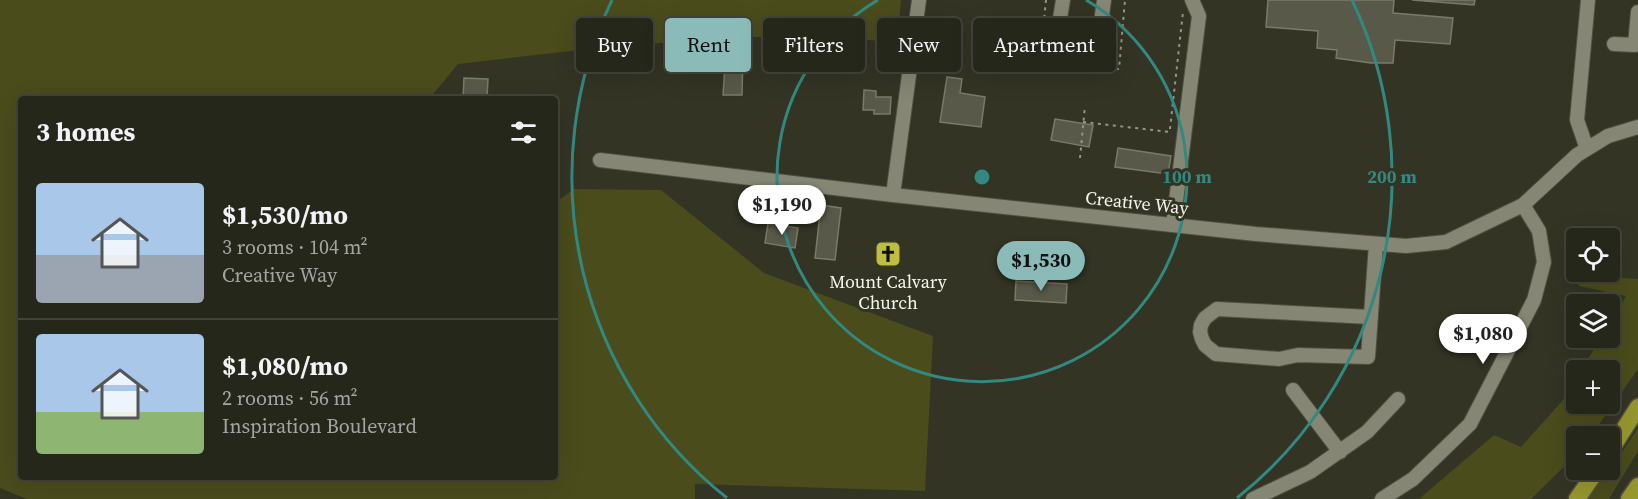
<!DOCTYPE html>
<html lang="en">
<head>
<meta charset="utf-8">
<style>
	body { margin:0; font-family:"Source Serif 4",serif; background:#2e2f24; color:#f1f3f6; height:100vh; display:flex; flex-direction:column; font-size:22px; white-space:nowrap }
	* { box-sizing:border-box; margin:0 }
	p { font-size:20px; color:#a4a5a3 }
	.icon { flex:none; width:33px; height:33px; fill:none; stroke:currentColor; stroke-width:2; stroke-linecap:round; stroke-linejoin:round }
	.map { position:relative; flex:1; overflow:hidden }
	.sheet { position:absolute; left:18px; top:96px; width:540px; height:384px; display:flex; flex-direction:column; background:#26271b; border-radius:6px; box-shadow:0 6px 24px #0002,0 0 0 2px #42443a }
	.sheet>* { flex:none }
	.hud { position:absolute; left:576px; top:18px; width:570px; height:54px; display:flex; gap:12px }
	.controls { position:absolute; left:1566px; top:228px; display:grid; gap:12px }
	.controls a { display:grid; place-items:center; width:54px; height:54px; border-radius:6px; background:#26271b; box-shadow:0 6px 24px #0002,0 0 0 2px #42443a; font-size:30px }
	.price { position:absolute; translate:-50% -51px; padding:0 14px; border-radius:21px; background:#fff; color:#222; font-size:20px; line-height:39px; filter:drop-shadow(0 2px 3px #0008) }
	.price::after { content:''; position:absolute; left:50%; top:36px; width:18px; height:14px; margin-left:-9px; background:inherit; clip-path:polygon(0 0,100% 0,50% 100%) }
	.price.on { background:#8bbbb9; color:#111 }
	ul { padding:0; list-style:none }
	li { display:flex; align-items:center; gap:18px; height:150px; padding:0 18px }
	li+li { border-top:2px solid #42443a }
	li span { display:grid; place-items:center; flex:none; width:168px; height:120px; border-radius:6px; color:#555 }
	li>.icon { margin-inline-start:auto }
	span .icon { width:72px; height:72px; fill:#fffc; stroke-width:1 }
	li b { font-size:26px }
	h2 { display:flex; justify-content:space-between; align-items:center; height:72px; padding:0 18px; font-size:26px }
	.pill { padding:0 21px; border-radius:6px; background:#26271b; box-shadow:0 6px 24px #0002,0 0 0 2px #42443a; font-size:21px; line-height:54px }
	.pill.on { background:#8bbbb9; color:#111 }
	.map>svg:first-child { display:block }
	.green { fill:#4b4c1c }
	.building { fill:#585948; stroke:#797a68; stroke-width:1.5 }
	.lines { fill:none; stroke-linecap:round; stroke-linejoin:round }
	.minor-casing { stroke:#4f5042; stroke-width:16 }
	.major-casing { stroke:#4f5042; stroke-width:19 }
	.path { stroke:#959689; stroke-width:2; stroke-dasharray:3 4.5; stroke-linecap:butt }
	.minor { stroke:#858774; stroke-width:14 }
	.major { stroke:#96972f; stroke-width:16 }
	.ring { fill:none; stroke:#328981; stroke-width:3 }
	.labels { text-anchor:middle; stroke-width:6; stroke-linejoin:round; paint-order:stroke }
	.street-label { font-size:18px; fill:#f5f6ec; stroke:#333424 }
	.poi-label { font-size:18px; fill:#f5f6ec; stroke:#333424 }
	.centre { fill:#328981; stroke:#333424; stroke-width:3 }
	.ring-label { font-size:18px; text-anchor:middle; font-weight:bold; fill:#328981; stroke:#333424; stroke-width:6; stroke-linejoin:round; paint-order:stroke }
</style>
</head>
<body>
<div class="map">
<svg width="1638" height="499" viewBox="0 0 1638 499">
	<rect width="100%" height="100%" fill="#333424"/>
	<path class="green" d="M0 0H901L897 41 758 37 613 46 458 64 429 99H21V477H555V203L574 189 661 190 764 273 933 336 925 491 695 484V499H27L0 488Z
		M1579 275 1638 279V369L1591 436H1576V455L1531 499H1419L1494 435 1521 447 1563 400 1576 378V404H1610V370H1581L1601 338H1610V324L1626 296 1579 286Z
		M1638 428V451L1609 499H1584L1610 470Z"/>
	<path class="building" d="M1268 0H1394L1393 13 1453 18 1450 44 1395 40 1393 63H1371L1336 58 1337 50 1317 48 1318 31 1266 27Z
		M1412 0H1475L1474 5Z
		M711 51 743 53 742 95H723L725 66H711Z
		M947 77 962 79 960 93 985 97 981 127 940 122Z
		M464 78 488 79 487 98 491 99 463 98Z
		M864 90 876 91V97H891L890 114H874V110H863Z
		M1055 119 1093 125 1089 147 1051 140Z
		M1118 148 1171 156 1168 174 1115 167Z
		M821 205 841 208 835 260 815 258Z
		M768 223 798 228 795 248 765 243Z
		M1016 281 1067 284 1066 303 1015 300Z"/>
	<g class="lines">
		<g class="minor-casing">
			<path id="minor" d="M1063 0 1058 31 1065 51 1074 56 1091 57 1098 45 1104 0
				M1614 44 1635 45 1638 12
				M1587 149 1577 120 1588 0
				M600 160 893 195 1256 234 1406 246 1446 242 1523 205 1577 155 1608 136 1638 127
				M893 195 919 0
				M1173 225 1199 16 1192 0
				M1370 317 1217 309 1205 318 1201 325 1200 332 1202 339 1205 345 1216 354 1279 359 1298 355 1368 357 1376 244
				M1293 390 1340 452
				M1253 499 1310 472 1367 432 1398 399
				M1382 499 1413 479 1470 424 1534 300 1544 262 1539 231 1523 205"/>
		</g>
		<g class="major-casing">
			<path id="major" d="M1610 451 1638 407
				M1577 499 1597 470
				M1629 499 1638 486"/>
		</g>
		<path class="path" d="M1046 0 1040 61 1059 63
			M1101 67 1119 69 1125 0
			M1083 122 1170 132
			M1170 129 1183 12
			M1080 158 1085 106"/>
		<use href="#minor" class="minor"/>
		<use href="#major" class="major"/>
	</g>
	<g class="ring">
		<path d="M1086 0A205 205 0 1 1 878 0"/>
		<path d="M727 498A410 410 0 0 1 612 0M1352 0A410 410 0 0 1 1237 498"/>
	</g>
	<defs>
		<g id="church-square" transform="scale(1.35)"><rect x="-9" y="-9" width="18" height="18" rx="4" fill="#bebf42" stroke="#333424"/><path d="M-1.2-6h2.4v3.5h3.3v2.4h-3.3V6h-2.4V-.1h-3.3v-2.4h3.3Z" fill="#111"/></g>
	</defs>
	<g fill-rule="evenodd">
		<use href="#church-square" x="888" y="254"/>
	</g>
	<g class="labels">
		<g class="street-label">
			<text transform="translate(1137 203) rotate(6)" y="6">Creative Way</text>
		</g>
		<g class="poi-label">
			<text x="888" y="288">Mount Calvary<tspan x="888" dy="21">Church</tspan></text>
		</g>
	</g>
	<circle cx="982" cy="177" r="9" class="centre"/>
	<g class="ring-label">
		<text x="1187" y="183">100 m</text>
		<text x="1392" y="183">200 m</text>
	</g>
</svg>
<div class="controls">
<a><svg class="icon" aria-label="locate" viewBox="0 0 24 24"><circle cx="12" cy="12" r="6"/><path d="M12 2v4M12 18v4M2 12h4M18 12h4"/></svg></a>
<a><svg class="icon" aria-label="layers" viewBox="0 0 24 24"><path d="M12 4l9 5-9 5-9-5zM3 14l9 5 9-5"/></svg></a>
<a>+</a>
<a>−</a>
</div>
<b class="price" style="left:782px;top:236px">$1,190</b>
<b class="price on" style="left:1041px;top:292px">$1,530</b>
<b class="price" style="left:1483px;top:365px">$1,080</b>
<div class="hud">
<a class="pill">Buy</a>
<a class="pill on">Rent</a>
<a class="pill">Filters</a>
<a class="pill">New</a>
<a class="pill">Apartment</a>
</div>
<section class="sheet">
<h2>3 homes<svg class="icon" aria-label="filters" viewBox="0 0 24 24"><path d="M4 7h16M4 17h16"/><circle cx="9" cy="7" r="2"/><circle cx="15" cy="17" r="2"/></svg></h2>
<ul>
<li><span style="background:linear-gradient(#a9c7e8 60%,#9aa5b1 0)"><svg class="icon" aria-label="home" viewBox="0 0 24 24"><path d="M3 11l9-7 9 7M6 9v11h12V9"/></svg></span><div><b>$1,530/mo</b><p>3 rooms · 104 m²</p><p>Creative Way</p></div></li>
<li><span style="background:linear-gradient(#a9c7e8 65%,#8fb573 0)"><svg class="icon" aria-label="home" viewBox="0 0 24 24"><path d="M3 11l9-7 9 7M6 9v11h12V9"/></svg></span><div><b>$1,080/mo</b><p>2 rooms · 56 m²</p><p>Inspiration Boulevard</p></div></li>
</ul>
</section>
</div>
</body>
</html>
